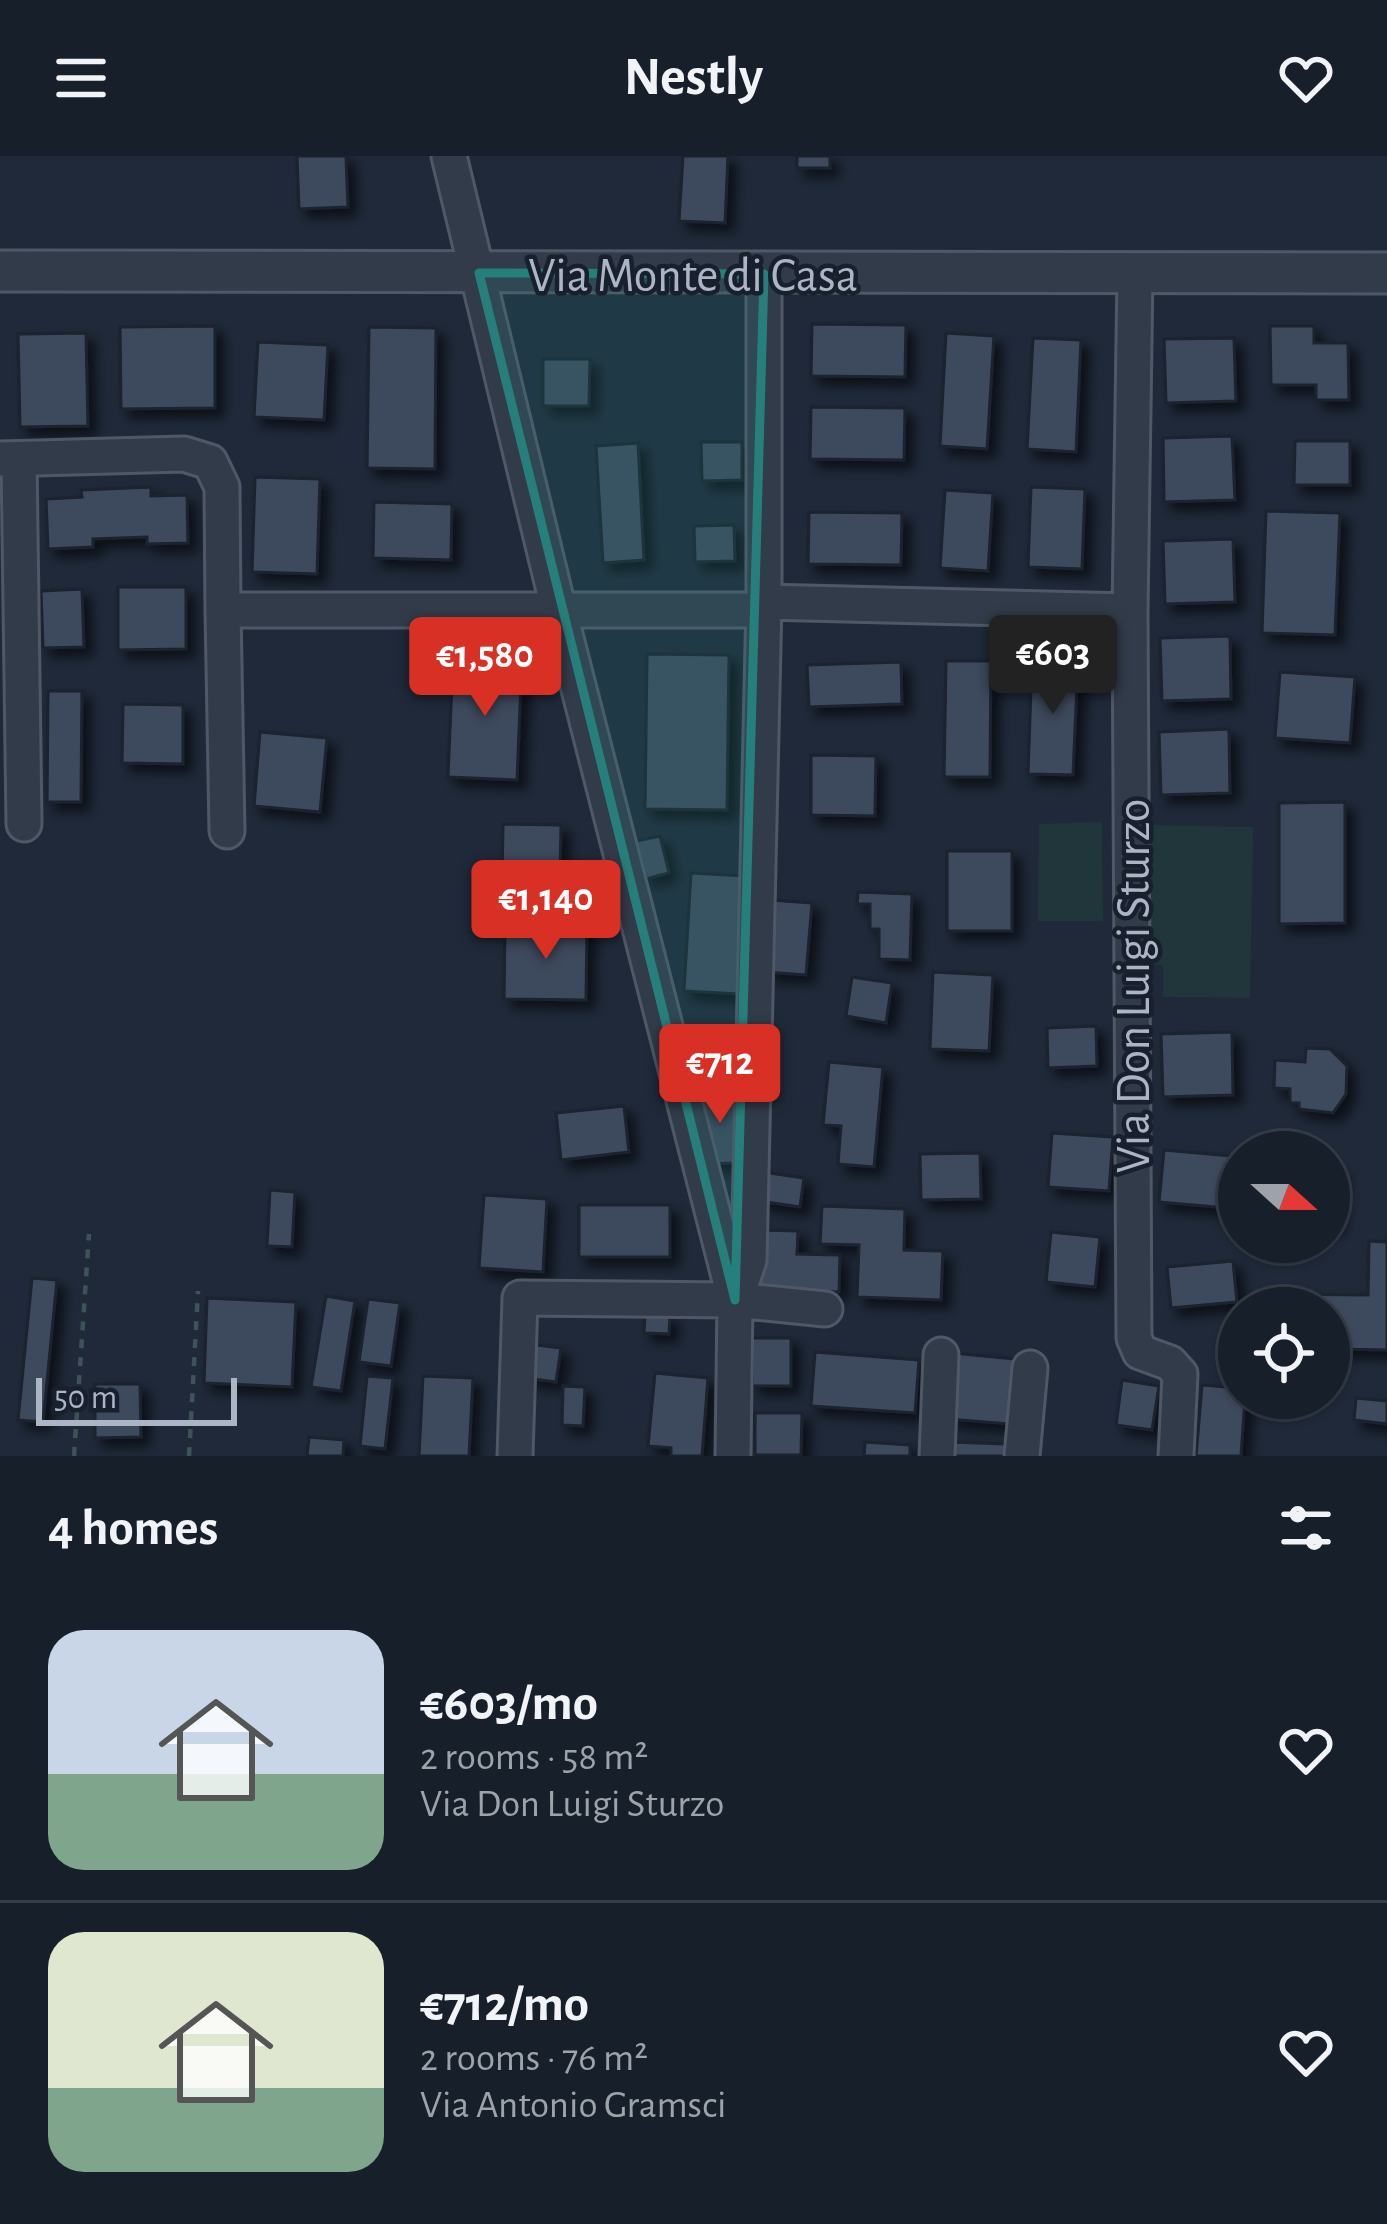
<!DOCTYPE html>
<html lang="en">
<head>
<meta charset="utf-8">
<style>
	body { margin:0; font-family:"Alegreya Sans",sans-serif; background:#242c37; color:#f1f3f6; height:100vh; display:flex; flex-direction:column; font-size:45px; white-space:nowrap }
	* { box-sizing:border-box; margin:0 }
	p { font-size:39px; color:#9ea2a9 }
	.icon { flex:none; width:66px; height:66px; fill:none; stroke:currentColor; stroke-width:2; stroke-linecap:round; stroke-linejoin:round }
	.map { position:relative; height:1300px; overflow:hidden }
	.side { display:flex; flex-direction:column; background:#171f2b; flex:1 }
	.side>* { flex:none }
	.needle { width:78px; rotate:111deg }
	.tools { position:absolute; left:1218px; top:975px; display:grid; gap:24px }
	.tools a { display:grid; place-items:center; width:132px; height:132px; border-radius:50%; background:#171f2b; box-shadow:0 3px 9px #0004,0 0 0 3px #363d47; font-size:60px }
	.scale { position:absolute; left:36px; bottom:30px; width:201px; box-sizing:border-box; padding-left:12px; border:6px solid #acb5c6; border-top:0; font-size:33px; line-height:42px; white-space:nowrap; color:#acb5c6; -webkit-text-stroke:9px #18202d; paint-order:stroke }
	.price { position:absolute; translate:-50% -102px; padding:0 27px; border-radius:12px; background:#d93025; color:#fff; font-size:39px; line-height:78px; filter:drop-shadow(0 3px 6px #0008) }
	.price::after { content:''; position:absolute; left:50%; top:72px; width:36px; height:27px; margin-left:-18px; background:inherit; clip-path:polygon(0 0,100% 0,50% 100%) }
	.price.active { background:#222; color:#fff }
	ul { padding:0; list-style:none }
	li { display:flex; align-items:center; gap:36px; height:300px; padding:0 48px }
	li+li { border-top:3px solid #363d47 }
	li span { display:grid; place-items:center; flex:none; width:336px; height:240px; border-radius:36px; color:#555 }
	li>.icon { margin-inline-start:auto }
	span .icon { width:144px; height:144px; fill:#fffc; stroke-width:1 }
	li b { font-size:51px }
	h2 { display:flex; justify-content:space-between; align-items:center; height:144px; padding:0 48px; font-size:51px }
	header { display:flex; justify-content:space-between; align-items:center; height:156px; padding:0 48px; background:#171f2b; font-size:54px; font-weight:700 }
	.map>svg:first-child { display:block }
	.green { fill:#21363a }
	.building { fill:#3d485b; stroke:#1a222f; stroke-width:3; filter:url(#shadow) }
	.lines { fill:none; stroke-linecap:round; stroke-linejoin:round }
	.minor-casing { stroke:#505867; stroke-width:39 }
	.tertiary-casing { stroke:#505867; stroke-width:45 }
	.path { stroke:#3e5357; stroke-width:4.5; stroke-dasharray:9 9; stroke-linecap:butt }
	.minor { stroke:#323b49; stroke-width:33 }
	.tertiary { stroke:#323b49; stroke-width:39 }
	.marked { fill:#277f7b; fill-opacity:0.2; stroke:#277f7b; stroke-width:9; stroke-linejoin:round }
	.labels { text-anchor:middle; stroke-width:9; stroke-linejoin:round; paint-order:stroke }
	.street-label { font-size:48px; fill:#acb5c6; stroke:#18202d }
</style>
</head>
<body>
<header><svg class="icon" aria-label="menu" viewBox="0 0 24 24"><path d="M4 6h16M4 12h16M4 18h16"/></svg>Nestly<svg class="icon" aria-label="heart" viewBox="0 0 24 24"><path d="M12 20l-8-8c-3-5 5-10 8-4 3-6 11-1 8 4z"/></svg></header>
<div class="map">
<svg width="1387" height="1300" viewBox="0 0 1387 1300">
	<defs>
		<filter id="shadow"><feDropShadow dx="8" dy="8" stdDeviation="6" flood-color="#0009"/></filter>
	</defs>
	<rect width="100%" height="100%" fill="#1f2939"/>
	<path class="green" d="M1102 666 1103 765H1038L1039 668Z
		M1152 669 1253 671 1250 842 1163 841V809L1150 808Z"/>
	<path class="building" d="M297 0H346L348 51 299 53Z
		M683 0H728L725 67 679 65Z
		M797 0H830V12H797Z
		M812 168 906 169 905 221 811 220Z
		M215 170V252L121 253 120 171Z
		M1270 170H1314V187H1348L1349 244H1316V229H1271Z
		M369 171 436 172 435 313 367 312Z
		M86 177 88 270 20 271 18 178Z
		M946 177 994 180 987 293 940 290Z
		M1033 182 1081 184 1076 296 1027 293Z
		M1234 182 1236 245 1166 247 1164 183Z
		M258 186 328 189 324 264 254 261Z
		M543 203H590L589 250H543Z
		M811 251 905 252 904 304 810 303Z
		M1232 280 1235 344 1164 346 1163 282Z
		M1295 285H1350V329H1294Z
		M701 286H742V324L702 325Z
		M638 287 644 404 603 407 596 290Z
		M255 321 320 323 317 418 252 416Z
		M151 331V340L187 339 188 387 147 388V381L93 383V391L48 393 46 343 82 341 81 334Z
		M1031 331 1085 333 1082 413 1028 411Z
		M945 334 993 337 988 415 940 412Z
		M374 346 452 348 451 404 373 402Z
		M1266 355 1340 357 1335 479 1262 477Z
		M809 356 902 357 901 409 808 408Z
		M734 369 735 405 695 406 694 370Z
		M1233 383 1235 446 1165 448 1163 385Z
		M118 431H186V493L118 494Z
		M82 433 84 491 43 492 41 435Z
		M1230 480 1231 543 1162 545 1160 482Z
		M647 498 729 499 727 654 645 653Z
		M453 502 522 505 517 624 448 621Z
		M1032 504 1078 505 1073 619 1028 618Z
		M946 505H991L990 621H944Z
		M901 506 902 548 809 551 807 509Z
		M1280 516 1355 521 1350 587 1275 582Z
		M48 535H82L81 646H47Z
		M123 548 183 549V608L122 607Z
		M1229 573 1230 637 1161 639 1159 576Z
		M260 576 327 582 320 656 254 650Z
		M811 599 876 600 875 660 811 659Z
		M1345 646V767L1279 768V647Z
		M503 668 561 669 560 724 502 723Z
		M660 680 669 717 646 723 636 685Z
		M947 695H1012V775H947Z
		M691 717 746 720 739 838 684 835Z
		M858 736 912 738 910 804 879 803V773H870V748H857Z
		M771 744 812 747 806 819 765 816Z
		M505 767 587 768 586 844 504 843Z
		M933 816 993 819 989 895 930 893Z
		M852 821 892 827 886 867 846 860Z
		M1096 870 1097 910 1048 912 1047 872Z
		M1232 876 1233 939 1163 941 1161 878Z
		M1306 892 1330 893 1347 910 1346 938 1333 957 1299 953V947H1290V933L1274 932 1275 904 1305 906Z
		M829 906 883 911 874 1011 838 1008 841 970 823 969Z
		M736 931 738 1007 704 1008 702 932Z
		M624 950 629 996 561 1004 556 957Z
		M1052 977 1113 981 1109 1035 1048 1031Z
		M1164 994 1232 1000 1227 1052 1159 1046Z
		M980 997 981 1043 921 1044 920 998Z
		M1329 1013 1339 1014 1335 1069 1329 1068Z
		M763 1016 804 1022 800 1051 759 1045Z
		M270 1034 295 1036 292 1091 267 1090Z
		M484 1039 547 1043 543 1116 479 1112Z
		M579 1049H670V1101H579Z
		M822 1050 905 1053 904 1094 943 1095 941 1144 857 1141 859 1089 820 1088Z
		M762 1074 798 1075 797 1098 840 1099 839 1136 760 1134Z
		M1051 1076 1100 1081 1095 1131 1046 1126Z
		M1369 1085 1387 1086V1194L1329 1193V1152H1275V1138L1368 1139Z
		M1233 1105 1237 1146 1171 1152 1167 1111Z
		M32 1122 57 1124 43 1266 18 1264Z
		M326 1140 355 1145 341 1235 311 1231Z
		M207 1142 296 1146 292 1231 204 1227Z
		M368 1143 400 1147 391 1210 359 1206Z
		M645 1158 670 1160 669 1178 644 1177Z
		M752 1182H791V1230H752Z
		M529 1188 561 1192 556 1226 525 1222Z
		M815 1196 919 1204 915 1257 811 1250Z
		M953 1197 1015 1203 1009 1268 948 1263Z
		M655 1217 708 1222 702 1300H671V1292L648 1290Z
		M367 1220 393 1222 385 1293 360 1290Z
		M423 1220 473 1222 469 1300H419Z
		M1122 1224 1159 1230 1152 1274 1116 1269Z
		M95 1228H140L141 1281 95 1282Z
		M1202 1229 1239 1232V1242H1245L1241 1300H1196Z
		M563 1230 585 1231 583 1270 562 1269Z
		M1356 1242 1387 1245V1268L1354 1264Z
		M755 1257H802L801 1299H755Z
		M309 1281 344 1284 343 1300H307Z
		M865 1286 910 1289V1300H864Z
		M953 1286 1006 1288V1300H952Z"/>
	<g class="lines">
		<g class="minor-casing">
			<path id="minor" d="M449 0 559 455 735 1144 733 1300
				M1135 117 1130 455 1134 1182 1140 1196 1170 1207 1180 1218 1176 1300
				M0 303 184 298 210 306 222 331 223 454H763
				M19 303 24 668
				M764 446 1130 455
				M223 454 227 675
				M736 1143 749 1104 764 446V118
				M515 1300 520 1142 735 1144 825 1153
				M937 1300 941 1199
				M1022 1300 1030 1212"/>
		</g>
		<g class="tertiary-casing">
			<path id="tertiary" d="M0 115 1387 117"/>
		</g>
		<path class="path" d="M74 1300 89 1078
			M189 1300 198 1135"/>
		<use href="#minor" class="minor"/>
		<use href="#tertiary" class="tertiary"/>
	</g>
	<path class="marked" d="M479 117 764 118 735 1144Z"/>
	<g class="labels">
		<g class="street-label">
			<text x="693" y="135">Via Monte di Casa</text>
			<text transform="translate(1132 830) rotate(-90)" y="17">Via Don Luigi Sturzo</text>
		</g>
	</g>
</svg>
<div class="tools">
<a><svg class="needle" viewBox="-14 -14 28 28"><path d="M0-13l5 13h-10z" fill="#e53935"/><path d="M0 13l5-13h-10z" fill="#9ea2a9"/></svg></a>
<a><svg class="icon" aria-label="locate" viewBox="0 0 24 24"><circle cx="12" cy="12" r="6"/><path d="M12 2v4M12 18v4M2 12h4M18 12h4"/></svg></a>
</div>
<div class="scale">50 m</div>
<b class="price active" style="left:1053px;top:561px">€603</b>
<b class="price" style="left:485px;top:563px">€1,580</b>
<b class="price" style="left:546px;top:806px">€1,140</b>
<b class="price" style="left:720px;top:970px">€712</b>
</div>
<section class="side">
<h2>4 homes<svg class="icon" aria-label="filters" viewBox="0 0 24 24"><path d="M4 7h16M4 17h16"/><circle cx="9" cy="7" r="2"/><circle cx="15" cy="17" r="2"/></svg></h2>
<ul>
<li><span style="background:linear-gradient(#c9d6e8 60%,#7fa58c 0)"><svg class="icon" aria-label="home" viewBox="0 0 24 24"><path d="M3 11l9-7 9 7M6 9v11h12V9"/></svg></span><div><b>€603/mo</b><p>2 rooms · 58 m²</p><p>Via Don Luigi Sturzo</p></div><svg class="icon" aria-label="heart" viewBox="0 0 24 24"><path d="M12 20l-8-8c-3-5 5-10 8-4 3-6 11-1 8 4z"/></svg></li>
<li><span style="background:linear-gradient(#dfe7d0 65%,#7fa58c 0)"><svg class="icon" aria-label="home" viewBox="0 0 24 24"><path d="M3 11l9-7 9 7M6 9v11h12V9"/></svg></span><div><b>€712/mo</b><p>2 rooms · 76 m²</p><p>Via Antonio Gramsci</p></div><svg class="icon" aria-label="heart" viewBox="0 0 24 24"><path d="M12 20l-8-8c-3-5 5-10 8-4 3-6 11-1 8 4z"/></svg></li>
</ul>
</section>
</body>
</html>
